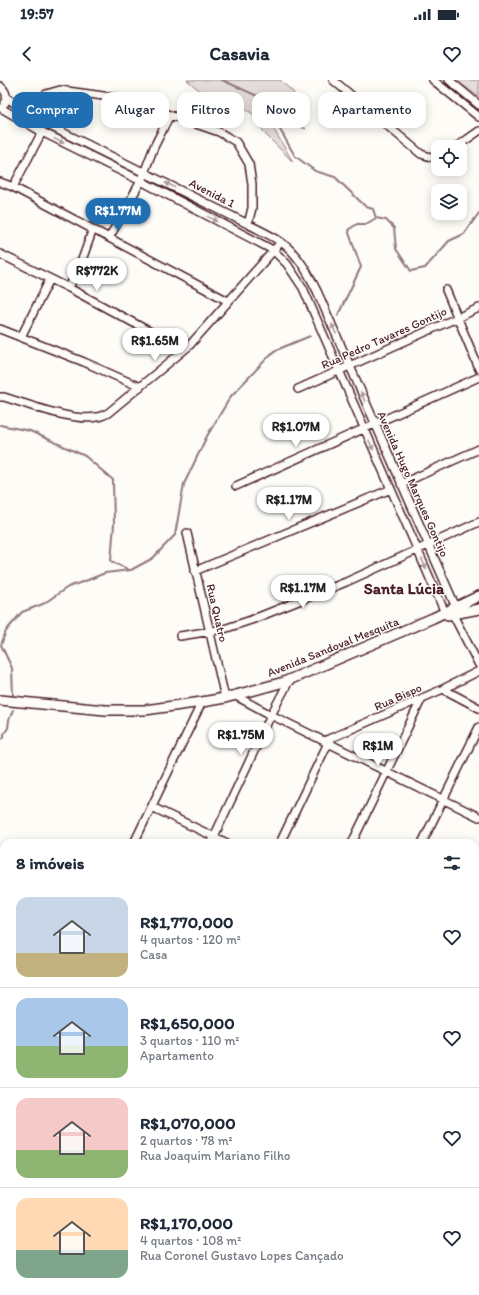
<!DOCTYPE html>
<html lang="pt">
<head>
<meta charset="utf-8">
<style>
	body { margin:0; font-family:Itim,sans-serif; background:#f2f2f3; color:#1f2937; height:100vh; display:flex; flex-direction:column; font-size:15px; white-space:nowrap }
	* { box-sizing:border-box; margin:0 }
	p { font-size:13px; color:#747a83 }
	.icon { flex:none; width:22px; height:22px; fill:none; stroke:currentColor; stroke-width:2; stroke-linecap:round; stroke-linejoin:round }
	.map { position:relative; flex:1; overflow:hidden }
	.side { position:absolute; left:0px; top:759px; width:479px; height:456px; display:flex; flex-direction:column; background:#fff; border-radius:12px 12px 0 0; box-shadow:0 2px 10px #0003 }
	.side>* { flex:none }
	.guide { position:absolute; left:12px; top:12px; width:455px; height:36px; display:flex; gap:8px }
	.buttons { position:absolute; left:431px; top:60px; display:grid; gap:8px }
	.buttons a { display:grid; place-items:center; width:36px; height:36px; border-radius:8px; background:#fff; box-shadow:0 2px 10px #0003; font-size:20px }
	.price { position:absolute; translate:-50% -34px; padding:0 9px; border-radius:14px; background:#fff; color:#222; font-size:13px; line-height:26px; filter:drop-shadow(0 1px 2px #0008) }
	.price::after { content:''; position:absolute; left:50%; top:24px; width:12px; height:9px; margin-left:-6px; background:inherit; clip-path:polygon(0 0,100% 0,50% 100%) }
	.price.selected { background:#1f6fb2; color:#fff }
	ul { padding:0; list-style:none }
	li { display:flex; align-items:center; gap:12px; height:100px; padding:0 16px }
	li+li { border-top:1px solid #e0e1e3 }
	li span { display:grid; place-items:center; flex:none; width:112px; height:80px; border-radius:12px; color:#555 }
	li>.icon { margin-inline-start:auto }
	span .icon { width:48px; height:48px; fill:#fffc; stroke-width:1 }
	li b { font-size:17px }
	h2 { display:flex; justify-content:space-between; align-items:center; height:48px; padding:0 16px; font-size:17px }
	.chip { padding:0 14px; border-radius:12px; background:#fff; box-shadow:0 2px 10px #0003; font-size:14px; line-height:36px }
	.chip.selected { background:#1f6fb2; color:#fff }
	.status { display:flex; justify-content:space-between; align-items:center; height:28px; padding:0 20px; background:#fff; direction:ltr }
	.status svg { height:11px; fill:currentColor }
	header { display:flex; justify-content:space-between; align-items:center; height:52px; padding:0 16px; background:#fff; font-size:18px; font-weight:700 }
	.map>svg:first-child { display:block }
	.green { fill:#e3dcda; stroke:#967e82 }
	.lines { fill:none; stroke-linecap:round; stroke-linejoin:round }
	.stream { stroke:#91777b; stroke-width:2 }
	.minor-casing { stroke:#4a1f2b; stroke-width:10 }
	.major-casing { stroke:#4a1f2b; stroke-width:12 }
	.minor { stroke:#fdfcf7; stroke-width:7 }
	.major { stroke:#fdfcf7; stroke-width:9 }
	.oneway { fill:#ac999b }
	.labels { text-anchor:middle; stroke-width:3; stroke-linejoin:round; paint-order:stroke }
	.street-label { font-size:12px; fill:#4a1f2b; stroke:#fdfcf7 }
	.district-label { font-size:16px; font-weight:bold; fill:#4a1f2b; stroke:#fdfcf7 }
</style>
</head>
<body>
<div class="status"><b>19:57</b><svg viewBox="0 0 49 12"><path d="M0 12V9h3v3zM5 12V6h3v6zM10 12V3h3v9zM15 12V0h3v12zM26 1h20v11H26zM47 4h2v5h-2z"/></svg></div>
<header><svg class="icon" aria-label="back" viewBox="0 0 24 24"><path d="M15 5l-7 7 7 7"/></svg>Casavia<svg class="icon" aria-label="heart" viewBox="0 0 24 24"><path d="M12 20l-8-8c-3-5 5-10 8-4 3-6 11-1 8 4z"/></svg></header>
<div class="map">
<svg width="479" height="1215" viewBox="0 0 479 1215">
	<rect width="100%" height="100%" fill="#fdfcf7"/>
	<filter id="ink" filterUnits="userSpaceOnUse"><feTurbulence type="fractalNoise" baseFrequency=".025" numOctaves="2"/><feDisplacementMap in="SourceGraphic" scale="8" xChannelSelector="R" yChannelSelector="G"/><feConvolveMatrix kernelMatrix="1 2 1 2 8 2 1 2 1" color-interpolation-filters="sRGB"/></filter>
	<g filter="url(#ink)">
		<path class="green" d="M187 0H280L294 13 285 28 306 49 266 36 293 82 266 55 252 33 233 24 206 16Z
			M456 0H479V17Z"/>
		<g class="lines">
			<path class="stream" d="M222 0 262 18 295 76 315 91 335 97 366 127 373 129 376 138
				M338 235 361 187 348 150 357 144H366L376 138 386 140 394 148 396 169 411 191 425 188 449 161 464 154 479 133
				M0 345 30 351 85 376 113 400 114 444 111 481 129 490
				M13 617 12 588 1 565 6 551 22 532 43 524 68 507 88 500 105 493 131 490 153 478 175 455 184 404 207 356 231 316 274 271 310 256
				M0 660 4 657V654L8 648 9 640 13 630
				M0 784 4 787
				M73 1211 74 1215"/>
			<g class="minor-casing">
				<path id="minor" d="M333 0 421 74 434 78 438 77
					M433 0 479 37
					M449 0 479 25
					M0 6C6 11 8 16 5 23
					M7 18 46 44 248 144C259 150 271 155 281 162 298 174 308 193 317 211L458 532
					M1 28 42 52 141 101 273 170 287 184 303 208 446 535
					M29 34 37 23 46 14 60 10 118 18 170 35 219 52 236 62 249 84 252 104V128L248 144
					M456 67 479 51
					M0 102 13 107 228 221
					M13 107 42 52
					M109 158 141 101 154 67 170 35
					M0 174 69 208 184 270
					M69 208 83 177 93 149
					M446 210 479 289
					M0 249 84 282 140 307
					M21 257 50 199
					M298 309 479 228
					M0 317H4C27 324 74 342 96 337 100 337 104 335 108 333L189 266 281 162
					M401 404 479 369
					M236 406 479 297
					M187 453 225 618
					M195 491 391 409
					M451 531 479 585
					M180 556 224 549 251 540 346 502 479 442
					M443 609 479 628
					M234 615 271 635 479 737
					M324 661 443 609 479 591
					M152 727 227 763
					M134 763 202 622
					M211 763 271 635 290 599
					M280 763 328 663
					M352 763 422 618
					M422 763 479 647
					M475 807 479 798
					M475 847 479 849
					M0 906 4 914
					M0 938H4
					M475 960 479 952
					M0 999H4
					M475 1020 479 1022
					M0 1046 4 1045
					M475 1049 479 1046
					M0 1101 4 1100
					M475 1113 479 1119
					M0 1143 4 1142
					M98 1211 99 1215
					M172 1211 173 1215
					M356 1211 358 1215
					M205 1215 209 1211
					M327 1215 341 1211
					M367 1215 373 1211
					M475 1215 479 1212"/>
			</g>
			<g class="major-casing">
				<path id="major" d="M448 535 479 529
					M0 620 105 630H145L202 622 225 618 284 602 433 538 479 516"/>
			</g>
			<use href="#minor" class="minor"/>
			<use href="#major" class="major"/>
		</g>
		<defs><path id="oneway-solid" d="M-6-.8H1V-3.2L6.5 0L1 3.2V.8H-6Z"/></defs>
		<g class="oneway">
			<use href="#oneway-solid" transform="translate(59 61) rotate(26)"/>
			<use href="#oneway-solid" transform="translate(170 105) rotate(-153)"/>
			<use href="#oneway-solid" transform="translate(213 139) rotate(28)"/>
			<use href="#oneway-solid" transform="translate(334 249) rotate(-114)"/>
			<use href="#oneway-solid" transform="translate(363 317) rotate(-113)"/>
			<use href="#oneway-solid" transform="translate(371 365) rotate(66)"/>
			<use href="#oneway-solid" transform="translate(424 484) rotate(66)"/>
		</g>
	</g>
	<g class="labels">
		<g class="street-label">
			<text transform="translate(212 113) rotate(27)" y="4">Avenida 1</text>
			<text transform="translate(384 258) rotate(-24)" y="4">Rua Pedro Tavares Gontijo</text>
			<text transform="translate(413 404) rotate(66)" y="4">Avenida Hugo Marques Gontijo</text>
			<text transform="translate(217 533) rotate(77)" y="4">Rua Quatro</text>
			<text transform="translate(333 567) rotate(-22)" y="4">Avenida Sandoval Mesquita</text>
			<text transform="translate(398 617) rotate(-24)" y="4">Rua Bispo</text>
		</g>
		<g class="district-label">
			<text x="404" y="514">Santa Lúcia</text>
		</g>
	</g>
</svg>
<div class="buttons">
<a><svg class="icon" aria-label="locate" viewBox="0 0 24 24"><circle cx="12" cy="12" r="6"/><path d="M12 2v4M12 18v4M2 12h4M18 12h4"/></svg></a>
<a><svg class="icon" aria-label="layers" viewBox="0 0 24 24"><path d="M12 4l9 5-9 5-9-5zM3 14l9 5 9-5"/></svg></a>
</div>
<b class="price selected" style="left:118px;top:152px">R$1.77M</b>
<b class="price" style="left:97px;top:212px">R$772K</b>
<b class="price" style="left:155px;top:282px">R$1.65M</b>
<b class="price" style="left:296px;top:368px">R$1.07M</b>
<b class="price" style="left:289px;top:441px">R$1.17M</b>
<b class="price" style="left:303px;top:529px">R$1.17M</b>
<b class="price" style="left:241px;top:676px">R$1.75M</b>
<b class="price" style="left:378px;top:687px">R$1M</b>
<div class="guide">
<a class="chip selected">Comprar</a>
<a class="chip">Alugar</a>
<a class="chip">Filtros</a>
<a class="chip">Novo</a>
<a class="chip">Apartamento</a>
</div>
<section class="side">
<h2>8 imóveis<svg class="icon" aria-label="filters" viewBox="0 0 24 24"><path d="M4 7h16M4 17h16"/><circle cx="9" cy="7" r="2"/><circle cx="15" cy="17" r="2"/></svg></h2>
<ul>
<li><span style="background:linear-gradient(#c9d6e8 70%,#c2b280 0)"><svg class="icon" aria-label="home" viewBox="0 0 24 24"><path d="M3 11l9-7 9 7M6 9v11h12V9"/></svg></span><div><b>R$1,770,000</b><p>4 quartos · 120 m²</p><p>Casa</p></div><svg class="icon" aria-label="heart" viewBox="0 0 24 24"><path d="M12 20l-8-8c-3-5 5-10 8-4 3-6 11-1 8 4z"/></svg></li>
<li><span style="background:linear-gradient(#a9c7e8 60%,#8fb573 0)"><svg class="icon" aria-label="home" viewBox="0 0 24 24"><path d="M3 11l9-7 9 7M6 9v11h12V9"/></svg></span><div><b>R$1,650,000</b><p>3 quartos · 110 m²</p><p>Apartamento</p></div><svg class="icon" aria-label="heart" viewBox="0 0 24 24"><path d="M12 20l-8-8c-3-5 5-10 8-4 3-6 11-1 8 4z"/></svg></li>
<li><span style="background:linear-gradient(#f6c9c9 65%,#8fb573 0)"><svg class="icon" aria-label="home" viewBox="0 0 24 24"><path d="M3 11l9-7 9 7M6 9v11h12V9"/></svg></span><div><b>R$1,070,000</b><p>2 quartos · 78 m²</p><p>Rua Joaquim Mariano Filho</p></div><svg class="icon" aria-label="heart" viewBox="0 0 24 24"><path d="M12 20l-8-8c-3-5 5-10 8-4 3-6 11-1 8 4z"/></svg></li>
<li><span style="background:linear-gradient(#ffd9b3 65%,#7fa58c 0)"><svg class="icon" aria-label="home" viewBox="0 0 24 24"><path d="M3 11l9-7 9 7M6 9v11h12V9"/></svg></span><div><b>R$1,170,000</b><p>4 quartos · 108 m²</p><p>Rua Coronel Gustavo Lopes Cançado</p></div><svg class="icon" aria-label="heart" viewBox="0 0 24 24"><path d="M12 20l-8-8c-3-5 5-10 8-4 3-6 11-1 8 4z"/></svg></li>
</ul>
</section>
</div>
</body>
</html>
